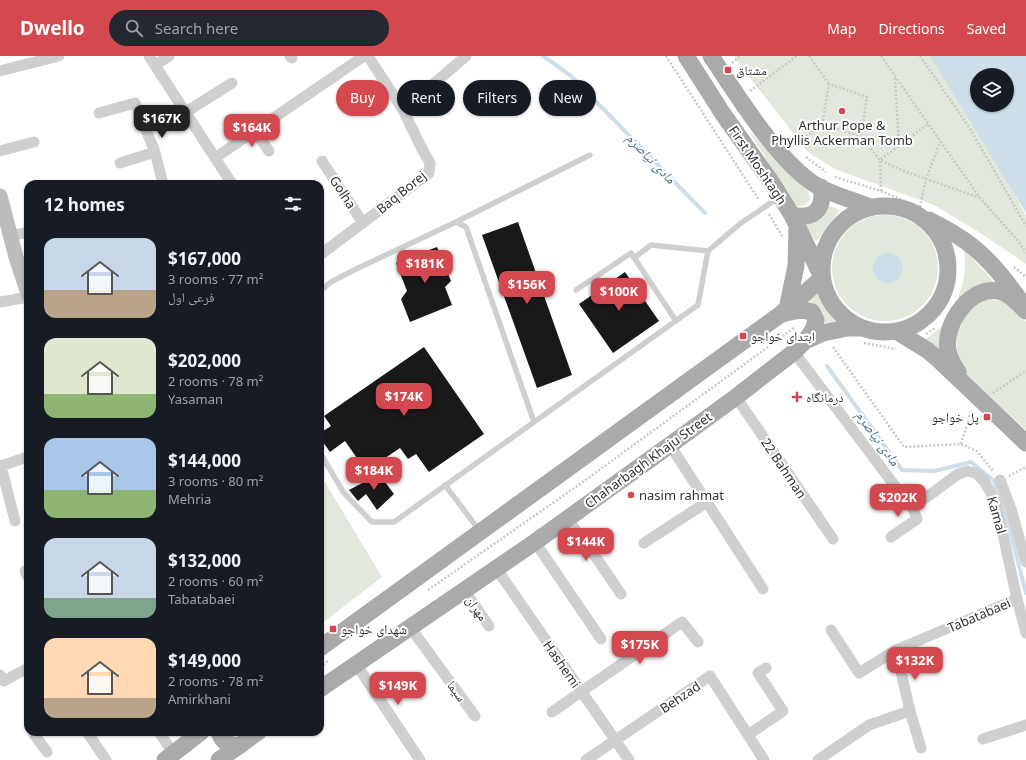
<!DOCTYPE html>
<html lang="en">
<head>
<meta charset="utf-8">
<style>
	body { margin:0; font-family:"Noto Sans","Noto Naskh Arabic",sans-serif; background:#242831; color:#f1f3f6; height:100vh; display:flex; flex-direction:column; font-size:15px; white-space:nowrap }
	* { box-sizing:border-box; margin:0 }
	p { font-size:13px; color:#9ea1a6 }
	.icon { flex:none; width:22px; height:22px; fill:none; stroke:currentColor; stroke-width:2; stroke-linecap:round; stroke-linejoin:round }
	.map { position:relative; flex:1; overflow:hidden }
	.sheet { position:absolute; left:24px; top:124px; width:300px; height:556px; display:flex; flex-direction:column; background:#171b24; border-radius:12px; box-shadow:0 1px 3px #0004 }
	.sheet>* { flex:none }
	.hud { position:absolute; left:336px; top:24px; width:380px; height:36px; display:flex; gap:8px }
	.fabs { position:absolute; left:970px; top:12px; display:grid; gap:8px }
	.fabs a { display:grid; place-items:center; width:44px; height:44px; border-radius:50%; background:#171b24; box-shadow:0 1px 3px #0004; font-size:20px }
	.price { position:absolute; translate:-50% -34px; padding:0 9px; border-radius:8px; background:#d44950; color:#fff; font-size:13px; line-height:26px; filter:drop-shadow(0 1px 2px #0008) }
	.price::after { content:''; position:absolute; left:50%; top:24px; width:12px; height:9px; margin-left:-6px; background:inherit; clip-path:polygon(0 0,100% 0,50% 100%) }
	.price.on { background:#222; color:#fff }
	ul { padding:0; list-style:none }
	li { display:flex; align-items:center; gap:12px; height:100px; padding:0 20px }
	li span { display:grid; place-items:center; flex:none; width:112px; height:80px; border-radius:12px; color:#555 }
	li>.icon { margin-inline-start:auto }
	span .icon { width:48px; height:48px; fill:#fffc; stroke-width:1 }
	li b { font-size:17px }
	h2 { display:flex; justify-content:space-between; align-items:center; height:48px; padding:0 20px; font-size:17px }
	.pill { padding:0 14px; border-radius:18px; background:#171b24; box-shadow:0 1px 3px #0004; font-size:14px; line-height:36px }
	.pill.on { background:#d44950; color:#fff }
	header { display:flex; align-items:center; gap:24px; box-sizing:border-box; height:56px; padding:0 20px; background:#d44950; color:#fff }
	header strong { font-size:19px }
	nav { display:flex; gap:22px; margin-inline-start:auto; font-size:14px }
	.search { width:280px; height:36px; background:#242831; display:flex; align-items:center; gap:10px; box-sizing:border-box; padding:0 14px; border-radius:22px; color:#9ea1a6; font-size:15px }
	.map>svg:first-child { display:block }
	.green { fill:#e2e8dc }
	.water { fill:#cedee8; fill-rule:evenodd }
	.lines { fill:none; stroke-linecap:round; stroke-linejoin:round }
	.stream { stroke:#cedee8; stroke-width:4 }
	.building { fill:#191919 }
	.path { stroke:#c9c9c9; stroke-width:2.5; stroke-dasharray:2 2; stroke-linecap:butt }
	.lane { stroke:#cfcfcf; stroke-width:5.5 }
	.street { stroke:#cfcfcf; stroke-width:11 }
	.secondary { stroke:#bcbcbc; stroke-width:15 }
	.primary { stroke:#aaa; stroke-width:17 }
	.poi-dot { fill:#d44950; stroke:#fff; stroke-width:1.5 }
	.labels { text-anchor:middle; stroke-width:4; stroke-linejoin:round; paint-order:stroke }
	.poi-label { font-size:13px; fill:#323232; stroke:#fff; text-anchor:start }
	.street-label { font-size:13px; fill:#323232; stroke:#fff }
	.water-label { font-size:14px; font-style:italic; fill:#47708d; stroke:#fff }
</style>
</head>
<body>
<header>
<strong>Dwello</strong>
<div class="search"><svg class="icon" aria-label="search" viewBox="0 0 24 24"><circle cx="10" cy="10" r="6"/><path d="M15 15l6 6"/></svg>Search here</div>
<nav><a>Map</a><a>Directions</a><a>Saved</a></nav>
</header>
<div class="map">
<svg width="1026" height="704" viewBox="0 0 1026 704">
	<rect width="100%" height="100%" fill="#fff"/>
	<path class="green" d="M734 0H931L970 54 1026 160V208L982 178 934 149 837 114 809 97 750 22Z
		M748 73 782 111 809 136 810 144 805 149 795 151Z
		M825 148 840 154 816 186 803 166Z
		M832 212a53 53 0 1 1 106 0a53 53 0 1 1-106 0Z
		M964 193 994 226 974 233 958 242C965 222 966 214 964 193Z
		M819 229C825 246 832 257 847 268L820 273 802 247Z
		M989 243C1006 244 1017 253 1026 266V374L967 319 957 300 956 280 967 256 982 245Z
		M947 266 941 295 925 284Z
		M320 418 382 521 320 569Z"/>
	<path class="water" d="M930 0H1026V157ZM977 19H1007V49H977Z
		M873 212a15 15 0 1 1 30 0a15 15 0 1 1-30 0Z"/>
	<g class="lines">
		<path class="stream" d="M543 0 570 19 705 157
			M827 310 902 414 934 415 971 406 994 425 1007 464 1026 537"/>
	</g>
	<path class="building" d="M518 166 572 319 537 332 482 179Z
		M437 191 451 225 445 231 452 249 410 266 401 243 407 235 396 207Z
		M625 216 659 265 613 297 579 248Z
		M424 291 484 378 429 416 416 398 408 403 400 392 366 415 345 385 330 396 320 382V377L331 370 324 360Z
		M379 418 394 438 377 454 366 438 358 445 349 434Z"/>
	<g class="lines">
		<path class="path" d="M666 0 759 144
			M809 0 829 28
			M881 0 980 142 1019 186 1026 197
			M920 0 969 71 1026 170
			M732 7 740 0
			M895 22 899 90
			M750 35 797 0
			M861 80 880 104 901 114 980 142
			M793 90 822 69 829 28 867 41 861 80 822 69
			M806 101 826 116
			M835 121 881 135 921 152
			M881 135 880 104 928 68
			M920 151 926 123 940 86
			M769 158 782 180
			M820 186 843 156
			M1014 211 1026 221
			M926 278 935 272
			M864 287 896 293
			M833 291 904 391 961 388 977 395 993 415
			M993 337 1026 315
			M961 388 971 355
			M1009 420 1026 411
			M428 534 580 428 794 272
			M320 611 328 605"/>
		<path class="lane" d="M456 166 590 99
			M634 202 651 189 708 195
			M576 234 631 197 676 265
			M320 235 331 226 354 214 456 166 466 171 534 366
			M320 397 344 437 372 466H394L698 249 708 195 741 167 778 142
			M445 429 479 474"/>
		<path class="street" d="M149 0 232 128
			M290 0 292 2
			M155 9 169 0
			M0 15 59 0
			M403 54 466 0
			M186 56 232 27
			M99 57 135 47 155 96 163 128
			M255 75 269 95
			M0 95 34 86
			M215 102 364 0
			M322 105 363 167
			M120 107 155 96
			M11 180 28 176
			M320 199 429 117 430 107 422 93 403 54 368 0
			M0 246 28 241
			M794 296 901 438 910 445H919L927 441 958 418 967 415 976 417 984 425 996 446 1017 543 1026 577
			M736 341 833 483
			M670 389 763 533
			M0 410 28 401
			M1 410 15 465
			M1000 424 1011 453 1026 506
			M567 463 593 497 621 538
			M891 481 917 463 910 445
			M535 486 601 583
			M644 487 707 446
			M496 512 629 704
			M25 515 28 521
			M464 534 489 570
			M410 571 475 660
			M831 574 859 617 896 594
			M356 608 420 704
			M0 619 4 625 28 612
			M910 655 921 692
			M552 656 682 566 698 586
			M37 676 34 678 47 696
			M87 676 106 704
			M159 676 173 697
			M748 679 783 655 758 617 766 612
			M983 683 1026 669
			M586 704 710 620 764 704
			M818 704 869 669 910 655 896 594 1017 543"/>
		<path class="secondary" d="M0 140 16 201 28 238"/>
		<path class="primary" d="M686 0 723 58 772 127 792 159 821 219
			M711 0C737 39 773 98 811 126 828 138 851 143 870 151
			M822 213a63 63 0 1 1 126 0a63 63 0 1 1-126 0Z
			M792 159C814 164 825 153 821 131
			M929 164C938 169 947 173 956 179 982 194 1002 219 1019 243
			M787 253 796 210 797 171
			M782 258C793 255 801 253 812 256L816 264 813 274 805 285
			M896 275 927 294 939 304 1026 387
			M958 316C954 310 949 302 948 294 943 268 972 226 1002 236 1012 239 1019 249 1026 255
			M320 592 781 258 822 222
			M320 633 535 486 670 389 736 341 794 296 805 285 823 277 847 272H862
			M219 676C223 687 227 688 239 690
			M165 704 201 676
			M219 704 258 676"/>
	</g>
	<g class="poi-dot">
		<rect x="724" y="10" width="8" height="8" rx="2"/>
		<circle cx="842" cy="55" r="4"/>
		<rect x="739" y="276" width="8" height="8" rx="2"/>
		<path d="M795 335h4v4h4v4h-4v4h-4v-4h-4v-4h4z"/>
		<rect x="983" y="357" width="8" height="8" rx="2"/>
		<circle cx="631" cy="439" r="4"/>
		<rect x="329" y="569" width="8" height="8" rx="2"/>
	</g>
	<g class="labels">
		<g class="poi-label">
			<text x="736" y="19">مشتاق</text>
			<text x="842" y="74" text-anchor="middle">Arthur Pope &amp;<tspan x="842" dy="15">Phyllis Ackerman Tomb</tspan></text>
			<text x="751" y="285">ابتدای خواجو</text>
			<text x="806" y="346">درمانگاه</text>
			<text x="979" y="366" text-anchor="end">پل خواجو</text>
			<text x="639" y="444">nasim rahmat</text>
			<text x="341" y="578">شهدای خواجو</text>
		</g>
		<g class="street-label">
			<text transform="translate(758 109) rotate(56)" y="5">First Moshtagh</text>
			<text transform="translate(343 136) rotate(57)" y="5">Golha</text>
			<text transform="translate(401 136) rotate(-39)" y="5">Baq Borej</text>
			<text transform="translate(648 404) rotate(-36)" y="5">Chaharbagh Khaju Street</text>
			<text transform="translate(784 412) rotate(56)" y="5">22 Bahman</text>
			<text transform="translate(997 459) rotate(74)" y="5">Kamal</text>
			<text transform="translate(477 552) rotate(55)" y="5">مهران</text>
			<text transform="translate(979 559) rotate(-23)" y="5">Tabatabaei</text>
			<text transform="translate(562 608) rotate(55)" y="5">Hashemi</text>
			<text transform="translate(457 635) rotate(54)" y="5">سیما</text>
			<text transform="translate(680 641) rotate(-34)" y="5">Behzad</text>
		</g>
		<g class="water-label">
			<text transform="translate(651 102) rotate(46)" y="5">مادی نیاصرم</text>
			<text transform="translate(878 382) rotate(54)" y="5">مادی نیاصرم</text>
		</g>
	</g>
</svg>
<div class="fabs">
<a><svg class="icon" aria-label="layers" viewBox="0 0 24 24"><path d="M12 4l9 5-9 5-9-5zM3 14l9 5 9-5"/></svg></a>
</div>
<b class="price on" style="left:162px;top:83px">$167K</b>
<b class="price" style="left:252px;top:92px">$164K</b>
<b class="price" style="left:425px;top:228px">$181K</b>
<b class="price" style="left:527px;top:249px">$156K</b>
<b class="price" style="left:619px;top:256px">$100K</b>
<b class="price" style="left:404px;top:361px">$174K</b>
<b class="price" style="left:374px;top:435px">$184K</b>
<b class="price" style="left:898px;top:462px">$202K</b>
<b class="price" style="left:586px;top:506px">$144K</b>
<b class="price" style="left:640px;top:609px">$175K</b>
<b class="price" style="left:915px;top:625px">$132K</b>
<b class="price" style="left:398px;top:650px">$149K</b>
<div class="hud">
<a class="pill on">Buy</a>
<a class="pill">Rent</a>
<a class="pill">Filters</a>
<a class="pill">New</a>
</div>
<section class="sheet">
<h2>12 homes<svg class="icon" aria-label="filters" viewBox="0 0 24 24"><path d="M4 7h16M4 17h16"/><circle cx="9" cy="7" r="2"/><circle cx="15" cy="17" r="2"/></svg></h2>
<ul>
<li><span style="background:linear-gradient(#c9d6e8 65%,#b9a48a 0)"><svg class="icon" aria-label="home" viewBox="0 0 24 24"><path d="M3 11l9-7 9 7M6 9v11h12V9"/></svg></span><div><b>$167,000</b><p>3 rooms · 77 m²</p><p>فرعی اول</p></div></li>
<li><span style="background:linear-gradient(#dfe7d0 70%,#8fb573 0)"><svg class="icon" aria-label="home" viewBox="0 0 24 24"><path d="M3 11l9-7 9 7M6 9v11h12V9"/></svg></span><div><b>$202,000</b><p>2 rooms · 78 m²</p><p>Yasaman</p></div></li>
<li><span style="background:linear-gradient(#a9c7e8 65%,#8fb573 0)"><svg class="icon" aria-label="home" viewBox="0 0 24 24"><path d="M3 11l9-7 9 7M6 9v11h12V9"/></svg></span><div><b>$144,000</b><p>3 rooms · 80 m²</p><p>Mehria</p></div></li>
<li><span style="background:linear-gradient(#c9d6e8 75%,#7fa58c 0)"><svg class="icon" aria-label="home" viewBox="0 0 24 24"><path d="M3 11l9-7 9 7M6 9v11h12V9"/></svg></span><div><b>$132,000</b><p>2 rooms · 60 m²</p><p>Tabatabaei</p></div></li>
<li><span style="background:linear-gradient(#ffd9b3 75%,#b9a48a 0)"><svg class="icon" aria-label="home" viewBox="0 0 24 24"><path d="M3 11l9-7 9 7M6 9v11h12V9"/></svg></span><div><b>$149,000</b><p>2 rooms · 78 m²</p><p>Amirkhani</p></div></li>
</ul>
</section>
</div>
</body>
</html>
